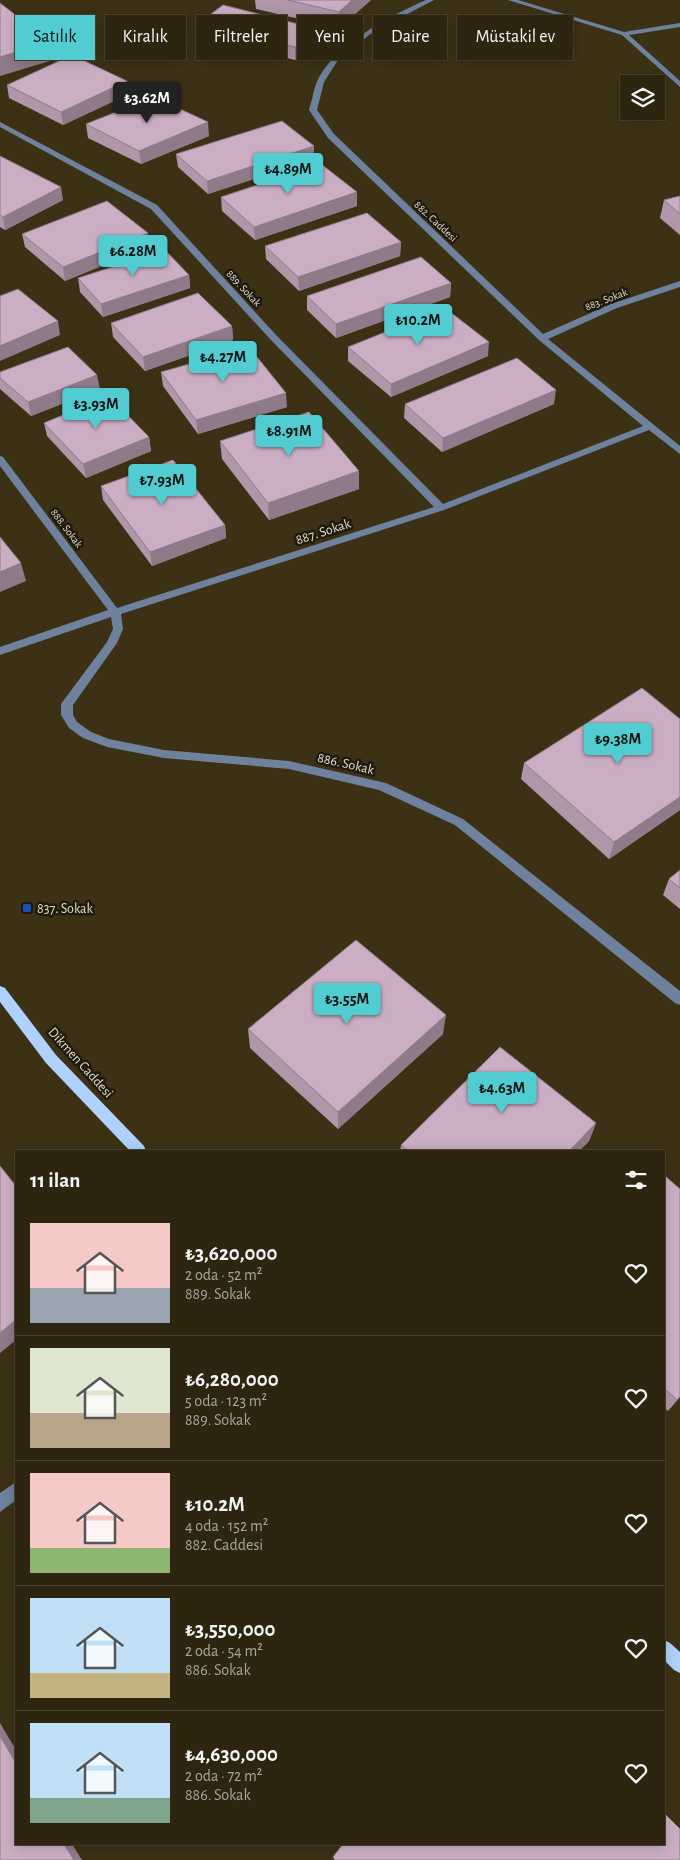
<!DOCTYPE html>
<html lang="tr">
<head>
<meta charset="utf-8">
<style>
	body { margin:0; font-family:"Alegreya Sans",sans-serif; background:#39311e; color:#f1f3f6; height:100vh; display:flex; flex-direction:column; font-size:19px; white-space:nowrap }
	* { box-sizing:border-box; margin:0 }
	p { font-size:16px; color:#a7a59f }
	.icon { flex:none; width:28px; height:28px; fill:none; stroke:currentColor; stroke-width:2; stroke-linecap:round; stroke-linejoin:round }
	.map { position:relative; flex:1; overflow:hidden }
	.drawer { position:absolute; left:15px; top:1150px; width:650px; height:695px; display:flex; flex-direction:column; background:#2d2510; border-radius:0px; box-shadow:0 2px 12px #0003,0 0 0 1px #484230 }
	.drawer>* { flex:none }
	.guide { position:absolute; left:15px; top:15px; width:650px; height:45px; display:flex; gap:10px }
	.fabs { position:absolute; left:620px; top:75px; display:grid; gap:10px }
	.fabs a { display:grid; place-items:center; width:45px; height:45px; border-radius:0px; background:#2d2510; box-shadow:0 2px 12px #0003,0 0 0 1px #484230; font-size:25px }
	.price { position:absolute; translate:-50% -42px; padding:0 11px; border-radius:5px; background:#51ccd1; color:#111; font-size:16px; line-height:32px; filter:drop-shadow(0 1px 2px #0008) }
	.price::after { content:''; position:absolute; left:50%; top:30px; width:15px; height:11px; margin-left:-8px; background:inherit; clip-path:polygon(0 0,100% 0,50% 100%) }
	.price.selected { background:#222; color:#fff }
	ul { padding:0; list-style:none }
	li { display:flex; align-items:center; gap:15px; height:125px; padding:0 15px }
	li+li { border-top:1px solid #484230 }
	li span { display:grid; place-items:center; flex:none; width:140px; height:100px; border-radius:0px; color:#555 }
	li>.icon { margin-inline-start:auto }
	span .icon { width:60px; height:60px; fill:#fffc; stroke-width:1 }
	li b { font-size:21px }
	h2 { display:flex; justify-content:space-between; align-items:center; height:60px; padding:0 15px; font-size:21px }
	.pill { padding:0 18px; border-radius:0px; background:#2d2510; box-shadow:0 2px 12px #0003,0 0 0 1px #484230; font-size:18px; line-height:45px }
	.pill.selected { background:#51ccd1; color:#111 }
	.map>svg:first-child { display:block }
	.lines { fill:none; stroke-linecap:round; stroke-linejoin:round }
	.minor { fill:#6e829e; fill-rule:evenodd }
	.major { fill:#b0d1fe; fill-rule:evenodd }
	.wall { fill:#af96a9 }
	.shaded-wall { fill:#8f7a89 }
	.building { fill:#ccaec4; stroke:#8f7a89 }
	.transit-dot { fill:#1a4fb4; stroke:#1f1a0e; stroke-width:2 }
	.labels { text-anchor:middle; stroke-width:5; stroke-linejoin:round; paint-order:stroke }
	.far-street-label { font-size:11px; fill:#e0daca; stroke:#1f1a0e }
	.street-label { font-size:14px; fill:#e0daca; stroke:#1f1a0e }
	.poi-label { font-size:14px; fill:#e0daca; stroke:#1f1a0e; text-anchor:start }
</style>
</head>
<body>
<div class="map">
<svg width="680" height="1860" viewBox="0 0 680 1860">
	<rect width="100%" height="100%" fill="#3c3115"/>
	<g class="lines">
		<path class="minor" d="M426 0H434L373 32 338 60 324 82 317 110 334 134 543 334 611 304 680 281V287L617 308 548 339 680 446V454L649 430 444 510 121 614 123 629 117 643 73 705V715L77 722 91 732 109 739 164 750 289 761 386 783 463 819 680 991V1005L675 1003 455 825 379 790 289 769 164 758 107 747 83 738 69 728 61 715V704L107 642 113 629 111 617 0 655V647L108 610 0 466V456L3 457 117 608 434 507 271 340 151 209 0 127V122L157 205 277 336 443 504 643 426 539 340 328 138 309 110C312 101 313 92 316 84 330 47 391 15 426 0Z
			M508 0H518L624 32 680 23V27L629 35 680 81V87L622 35Z
			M16 1482V1500L0 1512V1493Z"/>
		<path class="major" d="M0 986 5 988 56 1055 144 1146 146 1151H130L46 1063 0 1002Z
			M664 1640 670 1643 680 1652V1673L674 1670 664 1660Z"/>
	</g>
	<path class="wall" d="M255 0H371L339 28 256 9Z
		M199 23 318 42 295 60 200 36Z
		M127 81 129 94 63 125 9 98 7 85Z
		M86 124 209 136 141 164 88 138Z
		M176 154 314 159 208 194 178 167Z
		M0 156 63 200 5 230 0 227Z
		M680 196V235L660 218 664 200Z
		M221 197 357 206 255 240 222 211Z
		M22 234 150 246 65 281 25 247Z
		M401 242 400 256 299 291 266 259 265 246Z
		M189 275 190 288 103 317 80 292 78 278Z
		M451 283 450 297 336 338 307 310V296Z
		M111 323 232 326 233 340 145 371 113 337Z
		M348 347 488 356 391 397 348 361Z
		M0 372 100 389 31 416 0 389Z
		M161 372 287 407 198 434 163 386Z
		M405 404H554L442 452 404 418Z
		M44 423 149 437 151 451 86 478 47 436Z
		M220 441 359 471V489L269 520 222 459Z
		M101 486 225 525 226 538 152 566 103 500Z
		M680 719V810L609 859 521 779 524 763Z
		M680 870V909L663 895 669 879Z
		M248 1029 443 1034 338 1129 250 1048Z
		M596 1123 589 1141 579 1151H400L401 1145Z
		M664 1175 680 1397 668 1411 664 1408Z"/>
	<path class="shaded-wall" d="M352 0H371L339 28V12Z
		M318 29V42L295 60V47Z
		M50 42 53 60 0 76V57Z
		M127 81 129 94 63 125 61 112Z
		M208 122 209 136 141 164 139 151Z
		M314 146V159L208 194 207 181Z
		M61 187 63 200 5 230 3 217Z
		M357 192V206L255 240 254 227Z
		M148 233 150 246 65 281 63 267Z
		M401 242 400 256 299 291 298 277Z
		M189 275 190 288 103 317 101 304Z
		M451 283 450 297 336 338V324Z
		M58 321 60 335 0 361V346Z
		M232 326 233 340 145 371 143 357Z
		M489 342 488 356 391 397V384Z
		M97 375 100 389 31 416 28 402Z
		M556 390 554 404 442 452 443 438Z
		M286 393 287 407 198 434 196 420Z
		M149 437 151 451 86 478 83 464Z
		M359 471V489L269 520 268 503Z
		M225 525 226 538 152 566 150 552Z
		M21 563 26 581 0 592V572Z
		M680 797V810L609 859 614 842Z
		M446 1015 443 1034 338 1129V1112Z
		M596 1123 589 1141 579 1151H569Z
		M16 1320V1340L0 1353V1333Z
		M0 1723 16 1750V1763L0 1736Z
		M64 1844H72L82 1860H74Z"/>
	<path class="building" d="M288 0H352L339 12Z
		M0 3 50 42 0 57Z
		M223 5 318 29 295 47 199 23Z
		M72 55 127 81 61 112 7 85Z
		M154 97 208 122 139 151 86 124Z
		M282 121 314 146 207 181 176 154Z
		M0 156 61 187 3 217 0 215Z
		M321 164 357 192 254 227 221 197Z
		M680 196V214L664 200Z
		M107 201 148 233 63 267 22 234Z
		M367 213 401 242 298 277 265 246Z
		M165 250 189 275 101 304 78 278Z
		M421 257 451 283 336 324 307 296Z
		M18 289 58 321 0 346V296Z
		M198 293 232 326 143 357 111 323Z
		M445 308 489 342 391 384 348 347Z
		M68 347 97 375 28 402 0 378V372Z
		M249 347 286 393 196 420 161 372Z
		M517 358 556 390 443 438 405 404Z
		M109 396 149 437 83 464 44 423Z
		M309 412 359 471 268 503 220 441Z
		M173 460 225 525 150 552 101 486Z
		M0 537 21 563 0 572Z
		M642 688 680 719V797L614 842 524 763Z
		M680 870V888L669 879Z
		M356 940 446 1015 338 1112 248 1029Z
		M500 1047 596 1123 569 1151H408L401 1145Z
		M0 1166 16 1186V1320L0 1333Z
		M664 1175 680 1189V1396L677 1400 664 1388Z
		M0 1736 16 1763V1844H64L74 1860H0Z
		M664 1813 680 1829V1860H335L333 1857 343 1844H664Z"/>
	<rect class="transit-dot" x="22" y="903" width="10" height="10" rx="2.5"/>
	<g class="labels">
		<g class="far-street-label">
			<text transform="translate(436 221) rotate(43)" y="4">882. Caddesi</text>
			<text transform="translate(244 288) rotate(47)" y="4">889. Sokak</text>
			<text transform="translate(606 299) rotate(-21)" y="4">883. Sokak</text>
			<text transform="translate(67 528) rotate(53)" y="4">888. Sokak</text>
		</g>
		<g class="street-label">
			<text transform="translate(323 531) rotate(-18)" y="5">887. Sokak</text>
			<text transform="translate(346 763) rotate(13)" y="5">886. Sokak</text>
			<text transform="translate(81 1062) rotate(48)" y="5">Dikmen Caddesi</text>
		</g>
		<g class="poi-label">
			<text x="37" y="913">837. Sokak</text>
		</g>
	</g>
</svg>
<div class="fabs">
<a><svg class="icon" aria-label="layers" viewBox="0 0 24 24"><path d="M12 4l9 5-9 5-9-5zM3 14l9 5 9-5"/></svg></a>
</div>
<b class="price selected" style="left:147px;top:124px">₺3.62M</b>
<b class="price" style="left:288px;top:195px">₺4.89M</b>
<b class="price" style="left:133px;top:277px">₺6.28M</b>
<b class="price" style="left:418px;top:346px">₺10.2M</b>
<b class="price" style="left:223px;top:383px">₺4.27M</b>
<b class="price" style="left:96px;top:430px">₺3.93M</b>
<b class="price" style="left:289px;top:457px">₺8.91M</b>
<b class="price" style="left:162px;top:506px">₺7.93M</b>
<b class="price" style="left:618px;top:765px">₺9.38M</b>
<b class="price" style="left:347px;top:1025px">₺3.55M</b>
<b class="price" style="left:502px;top:1114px">₺4.63M</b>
<div class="guide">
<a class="pill selected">Satılık</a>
<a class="pill">Kiralık</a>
<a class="pill">Filtreler</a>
<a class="pill">Yeni</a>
<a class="pill">Daire</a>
<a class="pill">Müstakil ev</a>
</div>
<section class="drawer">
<h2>11 ilan<svg class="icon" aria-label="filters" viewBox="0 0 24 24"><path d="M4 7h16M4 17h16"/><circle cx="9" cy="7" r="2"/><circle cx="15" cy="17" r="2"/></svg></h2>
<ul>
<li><span style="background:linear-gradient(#f6c9c9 65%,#9aa5b1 0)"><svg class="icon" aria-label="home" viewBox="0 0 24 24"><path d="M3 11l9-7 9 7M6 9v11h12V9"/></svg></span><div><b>₺3,620,000</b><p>2 oda · 52 m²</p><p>889. Sokak</p></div><svg class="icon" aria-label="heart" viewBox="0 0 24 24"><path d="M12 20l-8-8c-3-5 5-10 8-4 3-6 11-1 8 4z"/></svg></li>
<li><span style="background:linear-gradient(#dfe7d0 65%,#b9a48a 0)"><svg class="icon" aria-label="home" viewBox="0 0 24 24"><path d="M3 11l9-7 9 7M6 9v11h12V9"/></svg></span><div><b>₺6,280,000</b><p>5 oda · 123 m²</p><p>889. Sokak</p></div><svg class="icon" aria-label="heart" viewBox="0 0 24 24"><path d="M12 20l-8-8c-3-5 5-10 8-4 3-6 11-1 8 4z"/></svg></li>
<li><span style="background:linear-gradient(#f6c9c9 75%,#8fb573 0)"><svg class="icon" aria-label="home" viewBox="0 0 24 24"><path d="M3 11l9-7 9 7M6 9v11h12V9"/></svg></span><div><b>₺10.2M</b><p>4 oda · 152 m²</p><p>882. Caddesi</p></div><svg class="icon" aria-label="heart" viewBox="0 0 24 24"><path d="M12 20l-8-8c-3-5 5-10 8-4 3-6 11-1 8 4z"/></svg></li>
<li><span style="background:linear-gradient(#bfe0f5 75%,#c2b280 0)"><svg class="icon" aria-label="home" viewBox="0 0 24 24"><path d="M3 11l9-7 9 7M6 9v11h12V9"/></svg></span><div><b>₺3,550,000</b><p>2 oda · 54 m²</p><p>886. Sokak</p></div><svg class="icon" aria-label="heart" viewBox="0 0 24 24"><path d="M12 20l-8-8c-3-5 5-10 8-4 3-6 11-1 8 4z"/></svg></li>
<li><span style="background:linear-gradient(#bfe0f5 75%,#7fa58c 0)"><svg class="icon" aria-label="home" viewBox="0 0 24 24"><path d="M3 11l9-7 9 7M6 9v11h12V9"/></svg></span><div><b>₺4,630,000</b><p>2 oda · 72 m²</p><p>886. Sokak</p></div><svg class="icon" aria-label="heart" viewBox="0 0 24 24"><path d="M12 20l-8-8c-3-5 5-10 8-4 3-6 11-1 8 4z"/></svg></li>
</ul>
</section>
</div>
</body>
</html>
